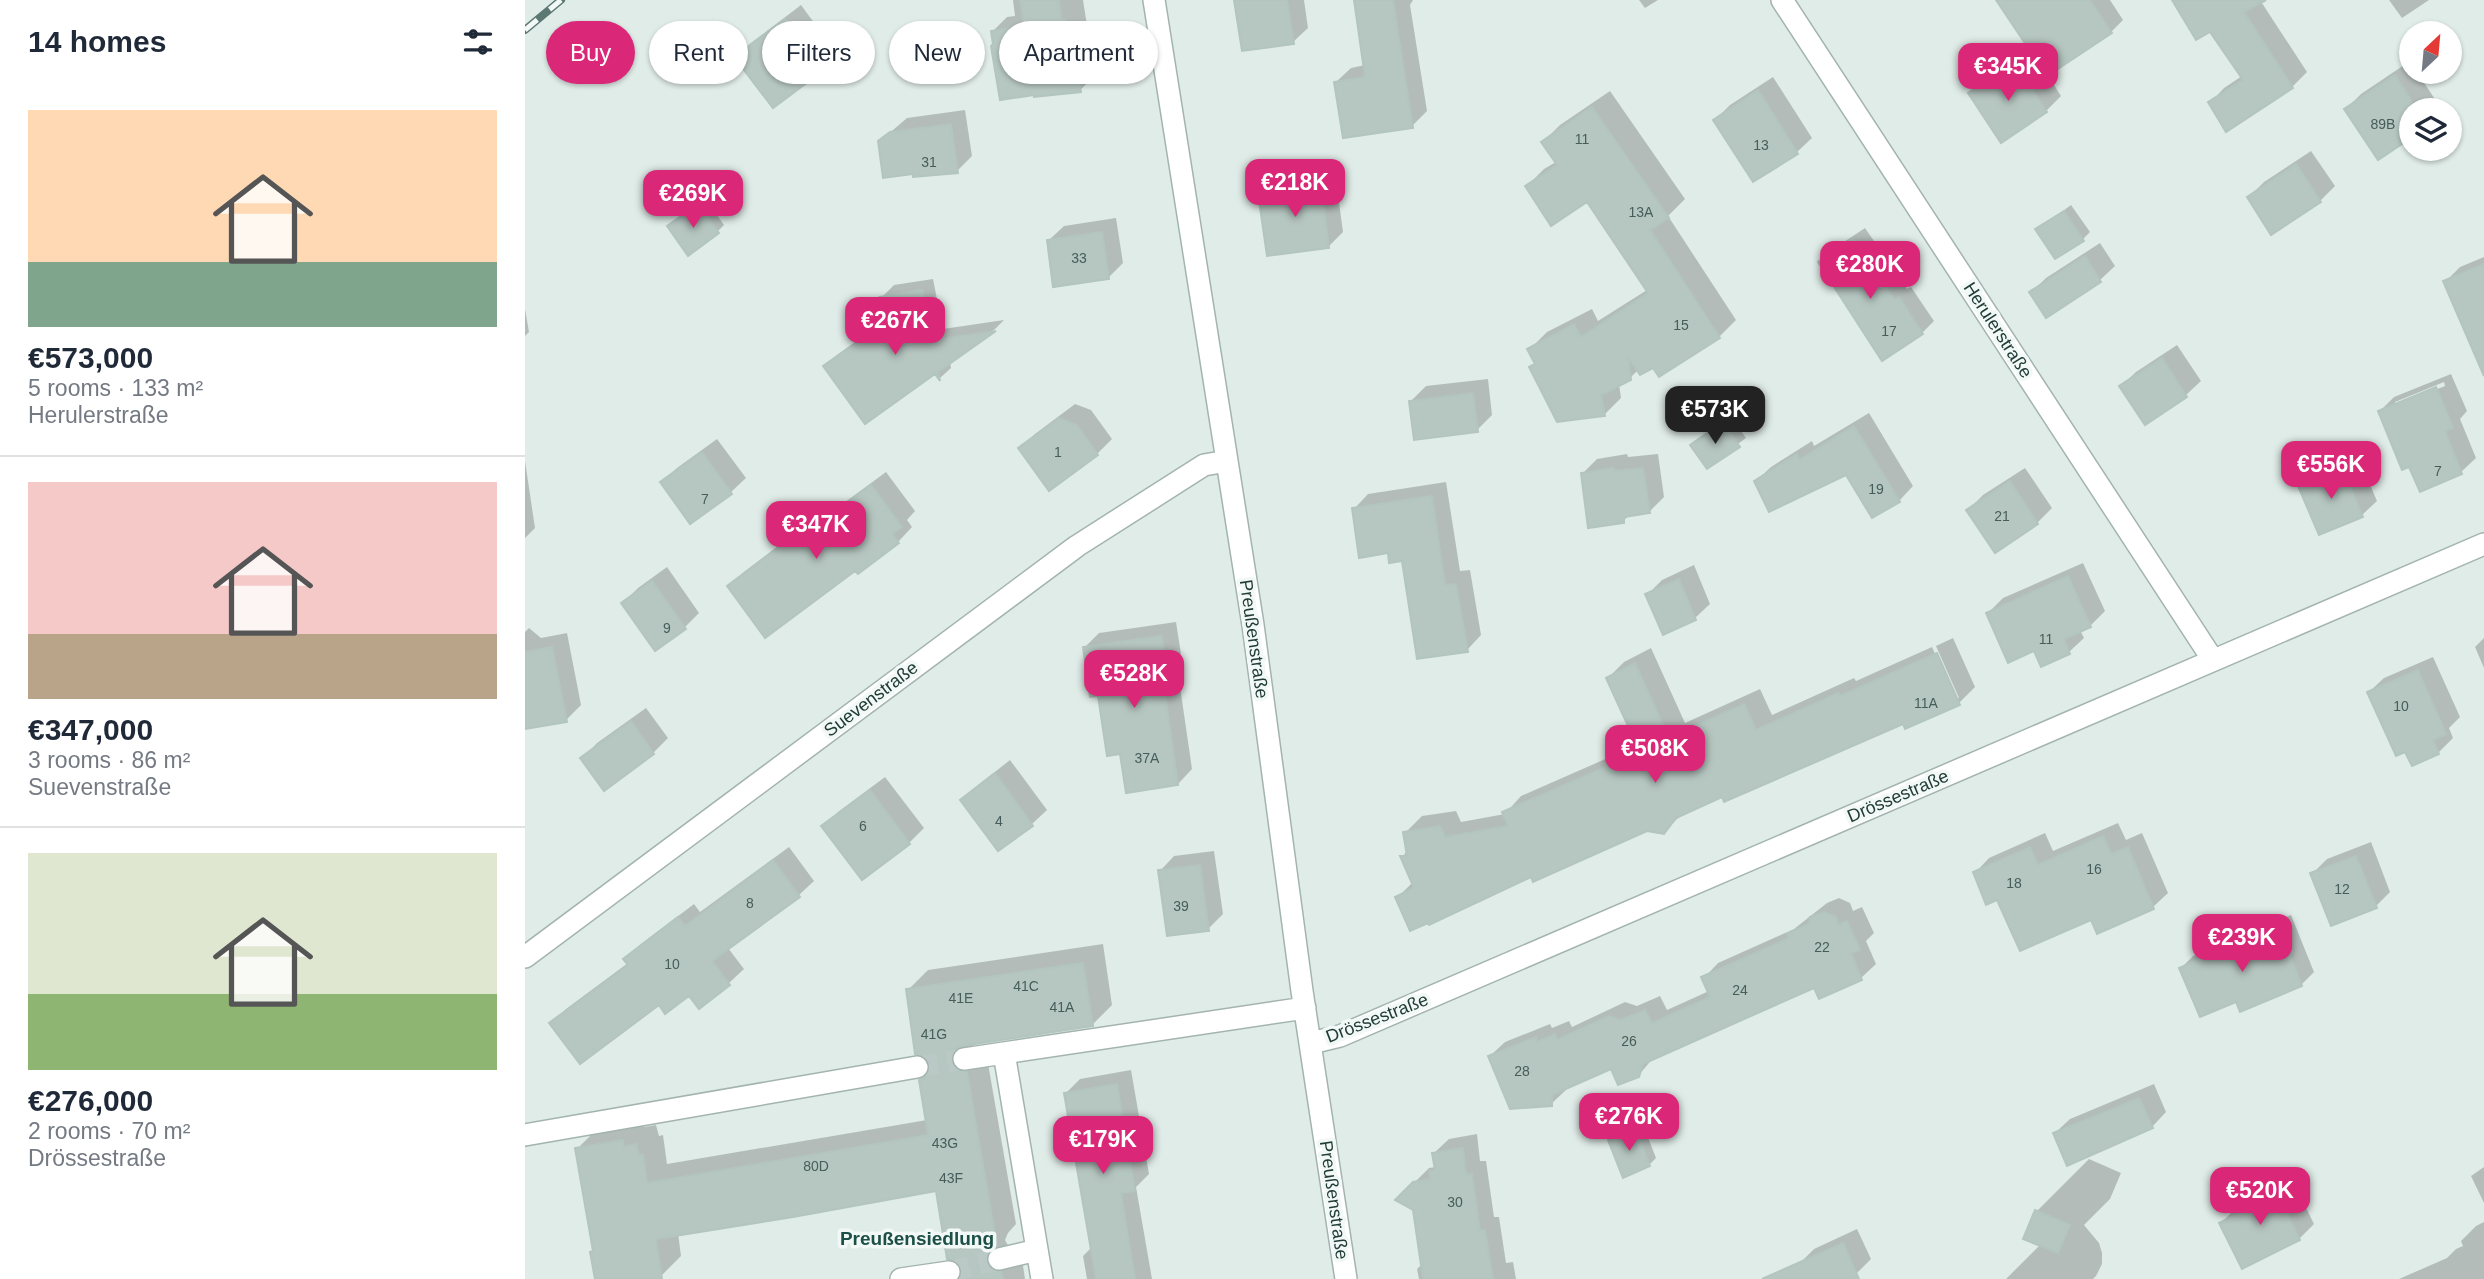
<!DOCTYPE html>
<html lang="en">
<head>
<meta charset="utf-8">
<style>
	body { margin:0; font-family:Arial,sans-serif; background:#f2f2f3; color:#1f2937; height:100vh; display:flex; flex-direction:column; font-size:26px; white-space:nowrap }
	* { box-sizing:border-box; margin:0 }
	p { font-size:23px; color:#747a83 }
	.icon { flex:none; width:38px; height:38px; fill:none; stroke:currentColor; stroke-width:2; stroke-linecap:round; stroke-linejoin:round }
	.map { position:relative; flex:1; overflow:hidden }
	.panel { display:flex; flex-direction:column; background:#fff; width:525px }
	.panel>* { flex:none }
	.top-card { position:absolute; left:21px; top:21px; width:665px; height:63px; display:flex; gap:14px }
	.needle { width:46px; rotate:26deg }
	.tools { position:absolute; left:1874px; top:21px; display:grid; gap:14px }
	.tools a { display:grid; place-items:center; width:63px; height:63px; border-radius:50%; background:#fff; box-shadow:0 2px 5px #0004; font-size:35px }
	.price { position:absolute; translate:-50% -60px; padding:0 16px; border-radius:14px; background:#db2777; color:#fff; font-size:23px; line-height:46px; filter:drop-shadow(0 2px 4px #0008) }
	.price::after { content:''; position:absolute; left:50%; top:42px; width:21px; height:16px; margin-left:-10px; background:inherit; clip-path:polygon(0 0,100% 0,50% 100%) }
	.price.on { background:#222; color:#fff }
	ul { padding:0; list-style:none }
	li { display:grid; align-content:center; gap:14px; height:371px; padding:0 28px }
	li+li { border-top:2px solid #e0e1e3 }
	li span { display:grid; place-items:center; height:217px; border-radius:0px; color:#555 }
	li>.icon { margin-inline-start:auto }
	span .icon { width:126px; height:126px; fill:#fffc; stroke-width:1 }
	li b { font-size:30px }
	h2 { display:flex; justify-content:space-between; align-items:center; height:84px; padding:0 28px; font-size:30px }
	.pill { padding:0 24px; border-radius:32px; background:#fff; box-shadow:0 2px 5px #0004; font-size:24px; line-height:63px }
	.pill.on { background:#db2777; color:#fff }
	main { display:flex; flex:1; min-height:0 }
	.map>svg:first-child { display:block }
	.shadow { fill:#0003; fill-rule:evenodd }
	.building { fill:#b6c6c1; stroke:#b3c5bf; stroke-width:2 }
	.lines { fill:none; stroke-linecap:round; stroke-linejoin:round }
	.minor-tunnel { stroke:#bac9c5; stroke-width:21; stroke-dasharray:21 10; stroke-linecap:butt }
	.minor-casing { stroke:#a3b4af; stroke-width:24 }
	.minor { stroke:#fff; stroke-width:21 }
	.rail-casing { stroke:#5b7873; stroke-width:8 }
	.rail { stroke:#f1f8f5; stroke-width:5; stroke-dasharray:16; stroke-linecap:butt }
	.labels { text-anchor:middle; stroke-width:7; stroke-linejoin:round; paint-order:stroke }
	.number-label { font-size:14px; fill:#465e5a }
	.street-label { font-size:18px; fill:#213c37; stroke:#f1f8f5 }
	.neighbourhood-label { font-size:19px; font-weight:bold; fill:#1c4f47; stroke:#f1f8f5 }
</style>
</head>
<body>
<main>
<section class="panel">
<h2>14 homes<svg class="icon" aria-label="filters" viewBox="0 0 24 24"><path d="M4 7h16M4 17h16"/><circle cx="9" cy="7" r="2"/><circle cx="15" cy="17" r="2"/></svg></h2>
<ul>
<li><span style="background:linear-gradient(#ffd9b3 70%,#7fa58c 0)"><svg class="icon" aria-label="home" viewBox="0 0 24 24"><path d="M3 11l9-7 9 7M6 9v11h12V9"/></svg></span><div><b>€573,000</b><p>5 rooms · 133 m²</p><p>Herulerstraße</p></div></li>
<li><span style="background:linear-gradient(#f6c9c9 70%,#b9a48a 0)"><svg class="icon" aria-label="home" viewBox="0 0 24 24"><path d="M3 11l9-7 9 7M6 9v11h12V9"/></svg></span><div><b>€347,000</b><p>3 rooms · 86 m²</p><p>Suevenstraße</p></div></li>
<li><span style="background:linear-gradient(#dfe7d0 65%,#8fb573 0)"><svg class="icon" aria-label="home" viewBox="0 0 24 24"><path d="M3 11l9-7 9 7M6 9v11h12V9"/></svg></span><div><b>€276,000</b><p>2 rooms · 70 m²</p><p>Drössestraße</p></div></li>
</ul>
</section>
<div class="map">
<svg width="1959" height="1279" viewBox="0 0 1959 1279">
	<rect width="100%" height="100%" fill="#e0ece8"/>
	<path class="shadow" d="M488 0H558L570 76 555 90 470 44 468 31 482 17 490 16Z
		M711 0H779L783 28 768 42Z
		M831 0H888L885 5 902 111 887 126 811 82 826 68 840 65Z
		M1114 0H1133L1120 8Z
		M1473 0H1585L1598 20 1586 32 1522 74 1536 96 1521 111 1476 140 1446 93 1460 79 1506 49Z
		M1659 0H1735L1782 72 1767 87 1685 103 1699 88 1717 76 1686 29Z
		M1864 0H1904L1877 18Z
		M276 5 312 54 297 69 211 58 226 43Z
		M1885 61 1886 72H1892L1917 110H1886V136L1854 157 1821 109 1836 94Z
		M1248 77 1287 138 1272 152 1229 180 1190 120 1205 105Z
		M1085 91 1160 199 1143 216 1211 320 1194 337 1129 366 1114 369 1105 378 1094 384 1096 398 1079 415 1006 368 1011 362 1005 349 1022 332 1067 309 1073 321 1122 290 1063 199 1002 186 1019 169 1031 162 1018 142 1035 125Z
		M440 110 447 156 432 171 354 142 382 118Z
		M1786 151 1810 186 1795 201 1724 197 1739 182Z
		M809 165 818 232 803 247 736 200 766 171Z
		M180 198 199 225 192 232 144 226Z
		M1546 205 1565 232 1558 239 1512 230Z
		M591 218 598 263 583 278 524 240 539 226Z
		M1340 228 1382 289 1386 287 1409 321 1397 333 1295 262 1307 250Z
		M1575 243 1590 266 1575 280 1506 293 1521 278Z
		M1959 257V325L1920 282 1935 267Z
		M408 279 418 329 479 320 470 329 425 361 426 368 415 378 410 372 300 366 312 355 369 314 357 297 369 285Z
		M0 309 4 332 0 336Z
		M1652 345 1676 381 1661 395 1621 423 1596 386 1611 372Z
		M1926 374 1942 411 1935 419 1951 458 1936 472 1885 465 1855 411 1869 397ZM1919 382 1920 386 1870 406V402Z
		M963 379 967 415 952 430 886 401 901 386Z
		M550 404 566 410 587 439 572 454 495 449 510 434Z
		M1344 413 1388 486 1374 501 1322 473 1231 481 1246 467 1287 441 1289 446Z
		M1206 417 1221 438 1182 467 1167 445Z
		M192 439 221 478 206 492 166 522 137 482 152 468Z
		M1102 454 1103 457 1133 454 1139 497 1124 512 1106 514 1098 521 1057 474 1072 459Z
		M1832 454 1852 501 1837 515 1775 486 1790 472Z
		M0 461 10 528 0 538Z
		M1500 468 1527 508 1512 523 1443 510 1458 495Z
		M361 472 390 511 382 520 387 527 373 542 331 568 204 586 219 572 305 506 308 511Z
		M921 482 935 571 945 570 956 635 942 650 878 559 864 551 829 509 843 494Z
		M1558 563 1580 611 1565 626 1555 630 1559 638 1544 652 1510 649 1463 613 1478 598Z
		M1169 565 1185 604 1170 618 1122 595 1137 580Z
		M142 567 174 613 160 627 131 648 98 603 113 588Z
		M651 622 656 654 651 659 667 769 653 784 597 752 559 648 574 633Z
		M4 628 16 638 42 633 56 705 41 720 0 727V632Z
		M1428 638 1450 687 1434 703 1379 722 1198 795 1155 816 1138 833 1122 829 1007 875 872 898 888 882 877 857 883 850 880 833 897 816 931 811 936 822 980 814 996 796 1094 753 1112 743 1083 678 1099 662 1126 648 1160 723 1235 689 1247 715 1329 678 1331 681 1407 647 1430 698H1434L1411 646Z
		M1959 638V668L1950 647Z
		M1908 657 1935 717 1924 728 1928 738 1913 753 1844 692 1859 678Z
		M121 708 143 738 128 753 58 758 72 743Z
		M485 760 522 810 507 824 473 849 437 800 452 786Z
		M360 777 399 828 384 843 337 878 298 827 313 812Z
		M1593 823 1601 840 1617 833 1643 893 1628 907 1567 917 1473 897 1450 873 1464 858 1520 833 1528 851Z
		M1846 842 1865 892 1851 906 1787 874 1802 859Z
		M264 847 289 881 274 895 203 948 219 969 204 983 174 1006 164 993 134 1003 27 1023 41 1009 103 963 100 959 115 945 169 904 175 912Z
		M689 851 698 914 683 929 635 871 649 856Z
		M1314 898 1325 903 1328 911 1337 907 1349 933 1341 941 1351 964 1336 978 1290 985 1129 1057 1113 1076 1087 1067 1041 1087V1090L1026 1104 965 1056 980 1042 1025 1024 1027 1028 1044 1021 1047 1027 1100 1002 1112 1006 1135 996 1142 1010 1184 991 1179 978 1193 963 1269 929 1302 903Z
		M1766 915 1789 972 1776 985 1712 1000 1656 968 1668 956Z
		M578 944 587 1005 567 1025 447 1043 449 1048 461 1052 491 1224 483 1233 480 1240 485 1249 496 1252 500 1279H435L438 1275 439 1269 413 1189 153 1233 156 1256 136 1276 130 1279H76L52 1149 72 1129 118 1121 119 1127 131 1125 134 1136 138 1135 142 1164 402 1120 396 1081 404 1072 407 1065 383 990 403 970Z
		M606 1070 624 1174 611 1187 627 1279H562L558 1256 567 1247 541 1093 555 1079Z
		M1629 1084 1641 1112 1627 1127 1530 1133 1545 1119Z
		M1117 1122 1131 1158 1124 1165 1085 1140 1092 1133Z
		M952 1134 955 1161H961L969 1217H974L981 1263 988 1262 991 1279H894L892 1269 898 1263 890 1209 873 1199 904 1168 911 1167 909 1153 924 1139Z
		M1564 1159 1596 1173 1585 1199 1559 1225 1574 1243 1577 1253V1264L1571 1276 1568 1279H1481L1516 1244 1512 1211Z
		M1761 1167 1789 1224 1774 1239 1696 1223 1711 1208 1725 1201 1722 1194 1736 1179Z
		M1959 1167V1203L1946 1176Z
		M1959 1222V1279H1874L1922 1258 1931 1249 1938 1246 1936 1241 1951 1226Z
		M1332 1229 1346 1259 1331 1274 1320 1279H1282L1275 1263 1289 1249Z"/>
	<path class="building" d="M495 0H534L536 20 540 19 542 42 548 40 556 92 509 97V95L475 100 466 46 468 44 466 31 499 26Z
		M709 0H762L769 44 717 51Z
		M829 0H868L888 128 818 138 809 82 840 77Z
		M1471 0H1565L1587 33 1522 76Z
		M1647 0H1741L1719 12 1768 88 1701 132 1683 102 1718 80 1685 32 1671 40Z
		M260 19 299 70 248 108 209 57Z
		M1490 63 1522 112 1476 143 1443 93Z
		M1870 75 1886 100V138L1853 160 1819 109Z
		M1233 90 1273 154 1228 182 1188 120Z
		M1067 107 1144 218 1125 230 1195 338 1134 377 1128 368 1115 375 1103 357 1106 380 1076 395 1080 416 1032 422 1004 367 1010 364 1002 349 1049 324 1056 337 1123 293 1062 202 1026 226 1000 186 1032 165 1016 142Z
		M426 124 433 173 388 177V174L358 178 353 141 365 132Z
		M1771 164 1796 202 1746 235 1722 197Z
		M795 178 804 248 742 256 734 200 751 198 749 185Z
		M173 204 194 233 163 256 142 226Z
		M1539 211 1559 241 1530 259 1510 229Z
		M577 232 584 279 528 287 522 240Z
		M1327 238 1370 300 1374 297 1398 334 1357 361 1293 262Z
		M1560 256 1576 282 1521 318 1504 292Z
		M1959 264V376L1918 281Z
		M397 290 407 340 471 331 413 372 415 381 410 374 340 424 298 366 369 316 355 297Z
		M1637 358 1662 397 1620 425 1594 386Z
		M1911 387 1928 428 1920 431 1937 474 1895 492 1884 467 1877 470 1853 411Z
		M948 393 953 432 889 440 884 401Z
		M534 418 552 425 573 455 524 491 493 448Z
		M1198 422 1215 447 1182 469 1165 445Z
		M1329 426 1375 502 1347 518 1321 475 1244 512 1229 481 1272 454 1274 460Z
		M177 452 207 494 165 524 135 482Z
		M1817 467 1838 517 1794 535 1773 486Z
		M1088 468 1089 471 1118 468 1125 513 1099 517V523L1063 528 1056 473Z
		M1485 481 1513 524 1470 553 1441 510Z
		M346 485 377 527 367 534 374 543 333 574 330 571 240 638 202 586 290 520 293 524Z
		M907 496 920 585 931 584 943 652 892 659 877 561 864 563 863 553 834 558 827 508Z
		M1543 576 1566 627 1539 639 1545 654 1516 667 1509 651 1483 663 1461 613Z
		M1154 579 1171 620 1138 635 1120 594Z
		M127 581 161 629 130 651 96 603Z
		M637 636 642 671 637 672 653 785 601 793 595 754 582 756 573 696 565 697 558 647Z
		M27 647 42 722 0 729V652Z
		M1412 653 1435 705 1380 729 1378 724 1199 802 1197 797 1151 818 1139 834 1122 831 1008 882 1006 877 904 925 903 923 885 931 870 897 889 888 875 856H882L878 832 915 826 920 837 983 826 977 812 1081 767 1080 765 1114 750 1081 678 1110 663 1144 738 1219 704 1231 730 1313 693 1315 696Z
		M1893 670 1921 734 1908 740 1914 754 1887 766 1880 752 1871 756 1842 692Z
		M106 721 129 754 79 791 55 758Z
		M470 773 508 826 473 851 435 800Z
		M345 790 385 844 337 880 296 826Z
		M1578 836 1586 854 1603 847 1629 909 1572 934 1566 920 1495 951 1472 900 1461 905 1448 872 1505 847 1513 865Z
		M1831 856 1852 908 1806 926 1785 873Z
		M248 860 275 897 187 961 205 985 174 1009 164 996 140 1014 134 1005 55 1064 24 1023 103 965 98 959 153 917 160 926Z
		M675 865 684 931 642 936 633 870Z
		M1299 912 1311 917 1313 925 1322 921 1335 950 1326 953 1337 980 1294 999 1289 988 1118 1064 1114 1077 1093 1085 1086 1069 1027 1095V1106L985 1109 963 1056 1011 1037 1012 1042 1030 1034 1032 1040 1084 1016 1096 1020 1120 1010 1127 1023 1185 997 1176 977 1264 938 1262 934 1284 924 1285 917Z
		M1753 926 1777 986 1715 1012 1711 1002 1675 1017 1654 968Z
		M558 963 568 1026 437 1046 430 1049 427 1055 426 1062 429 1068 442 1072 472 1246 465 1250 461 1261 465 1268 476 1272 478 1279H435L437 1271 435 1264 429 1260 422 1259 411 1191 268 1217 131 1239 137 1279H70L65 1252 68 1251 50 1148 98 1140 99 1147 111 1144 114 1155H118L122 1183 403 1135 394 1080 401 1077 405 1065 402 1058 390 1054 381 989Z
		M592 1084 610 1191 596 1193 610 1279H571L539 1093Z
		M1614 1098 1628 1128 1542 1166 1528 1133Z
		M1110 1128 1125 1166 1098 1178 1083 1140Z
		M938 1148 941 1175 947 1174 955 1230H960L968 1279H898L888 1210 870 1200 888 1182 905 1179 904 1171 910 1170 907 1153Z
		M1746 1180 1775 1240 1717 1269 1694 1223 1726 1207 1720 1194Z
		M1510 1210 1545 1225 1533 1253 1498 1239Z
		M1318 1243 1334 1279H1237Z"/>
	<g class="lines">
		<path class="minor-tunnel" d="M392 1067 439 1059
			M424 1272 474 1259"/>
		<g class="minor-casing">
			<path id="minor" d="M629 0 728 625 777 991 821 1279
				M1257 0 1688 660
				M0 957 552 546 679 465 702 461
				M786 1043 815 1036 1959 544
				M439 1059 479 1053
				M0 1135 392 1067
				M474 1259 512 1250
				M376 1279 424 1272
				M517 1279 479 1053 780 1008"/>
		</g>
		<use href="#minor" class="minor"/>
		<g class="rail-casing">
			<path id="rail" d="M0 30 36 0"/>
		</g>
		<use href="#rail" class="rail"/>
	</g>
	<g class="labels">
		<g class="number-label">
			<text x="1858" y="129">89B</text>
			<text x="1057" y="144">11</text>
			<text x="1236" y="150">13</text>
			<text x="404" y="167">31</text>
			<text x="1116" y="217">13A</text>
			<text x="554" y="263">33</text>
			<text x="1156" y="330">15</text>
			<text x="1364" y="336">17</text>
			<text x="533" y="457">1</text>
			<text x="1913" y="476">7</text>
			<text x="1351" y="494">19</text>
			<text x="180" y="504">7</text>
			<text x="1477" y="521">21</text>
			<text x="142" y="633">9</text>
			<text x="1521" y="644">11</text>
			<text x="1401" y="708">11A</text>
			<text x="1876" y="711">10</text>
			<text x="622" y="763">37A</text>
			<text x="474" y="826">4</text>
			<text x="338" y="831">6</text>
			<text x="1569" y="874">16</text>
			<text x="1489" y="888">18</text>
			<text x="1817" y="894">12</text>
			<text x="225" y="908">8</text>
			<text x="656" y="911">39</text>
			<text x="1297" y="952">22</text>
			<text x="147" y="969">10</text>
			<text x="501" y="991">41C</text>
			<text x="1215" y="995">24</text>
			<text x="436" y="1003">41E</text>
			<text x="537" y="1012">41A</text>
			<text x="409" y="1039">41G</text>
			<text x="1104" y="1046">26</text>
			<text x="997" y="1076">28</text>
			<text x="420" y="1148">43G</text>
			<text x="291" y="1171">80D</text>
			<text x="426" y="1183">43F</text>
			<text x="930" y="1207">30</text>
		</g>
		<g class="street-label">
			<text transform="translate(1473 330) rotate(57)" y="6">Herulerstraße</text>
			<text transform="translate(729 639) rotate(82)" y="6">Preußenstraße</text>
			<text transform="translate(346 699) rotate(-37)" y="6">Suevenstraße</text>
			<text transform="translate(1373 796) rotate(-23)" y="6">Drössestraße</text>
			<text transform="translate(852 1018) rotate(-21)" y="6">Drössestraße</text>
			<text transform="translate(809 1200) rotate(82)" y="6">Preußenstraße</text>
		</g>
		<g class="neighbourhood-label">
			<text x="392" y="1245">Preußensiedlung</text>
		</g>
	</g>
</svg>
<div class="tools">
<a><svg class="needle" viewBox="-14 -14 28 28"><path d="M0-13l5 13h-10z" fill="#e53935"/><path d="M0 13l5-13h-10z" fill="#747a83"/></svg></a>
<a><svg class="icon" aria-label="layers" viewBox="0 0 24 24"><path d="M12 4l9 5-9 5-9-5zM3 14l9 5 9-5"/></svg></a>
</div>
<b class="price" style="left:1483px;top:103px">€345K</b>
<b class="price" style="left:770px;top:219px">€218K</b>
<b class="price" style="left:168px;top:230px">€269K</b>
<b class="price" style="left:1345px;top:301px">€280K</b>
<b class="price" style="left:370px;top:357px">€267K</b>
<b class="price on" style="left:1190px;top:446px">€573K</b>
<b class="price" style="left:1806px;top:501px">€556K</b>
<b class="price" style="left:291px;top:561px">€347K</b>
<b class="price" style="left:609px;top:710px">€528K</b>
<b class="price" style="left:1130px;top:785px">€508K</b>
<b class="price" style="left:1717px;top:974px">€239K</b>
<b class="price" style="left:1104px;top:1153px">€276K</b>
<b class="price" style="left:578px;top:1176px">€179K</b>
<b class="price" style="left:1735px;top:1227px">€520K</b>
<div class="top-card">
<a class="pill on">Buy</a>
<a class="pill">Rent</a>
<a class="pill">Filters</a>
<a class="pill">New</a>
<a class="pill">Apartment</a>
</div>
</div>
</main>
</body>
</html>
